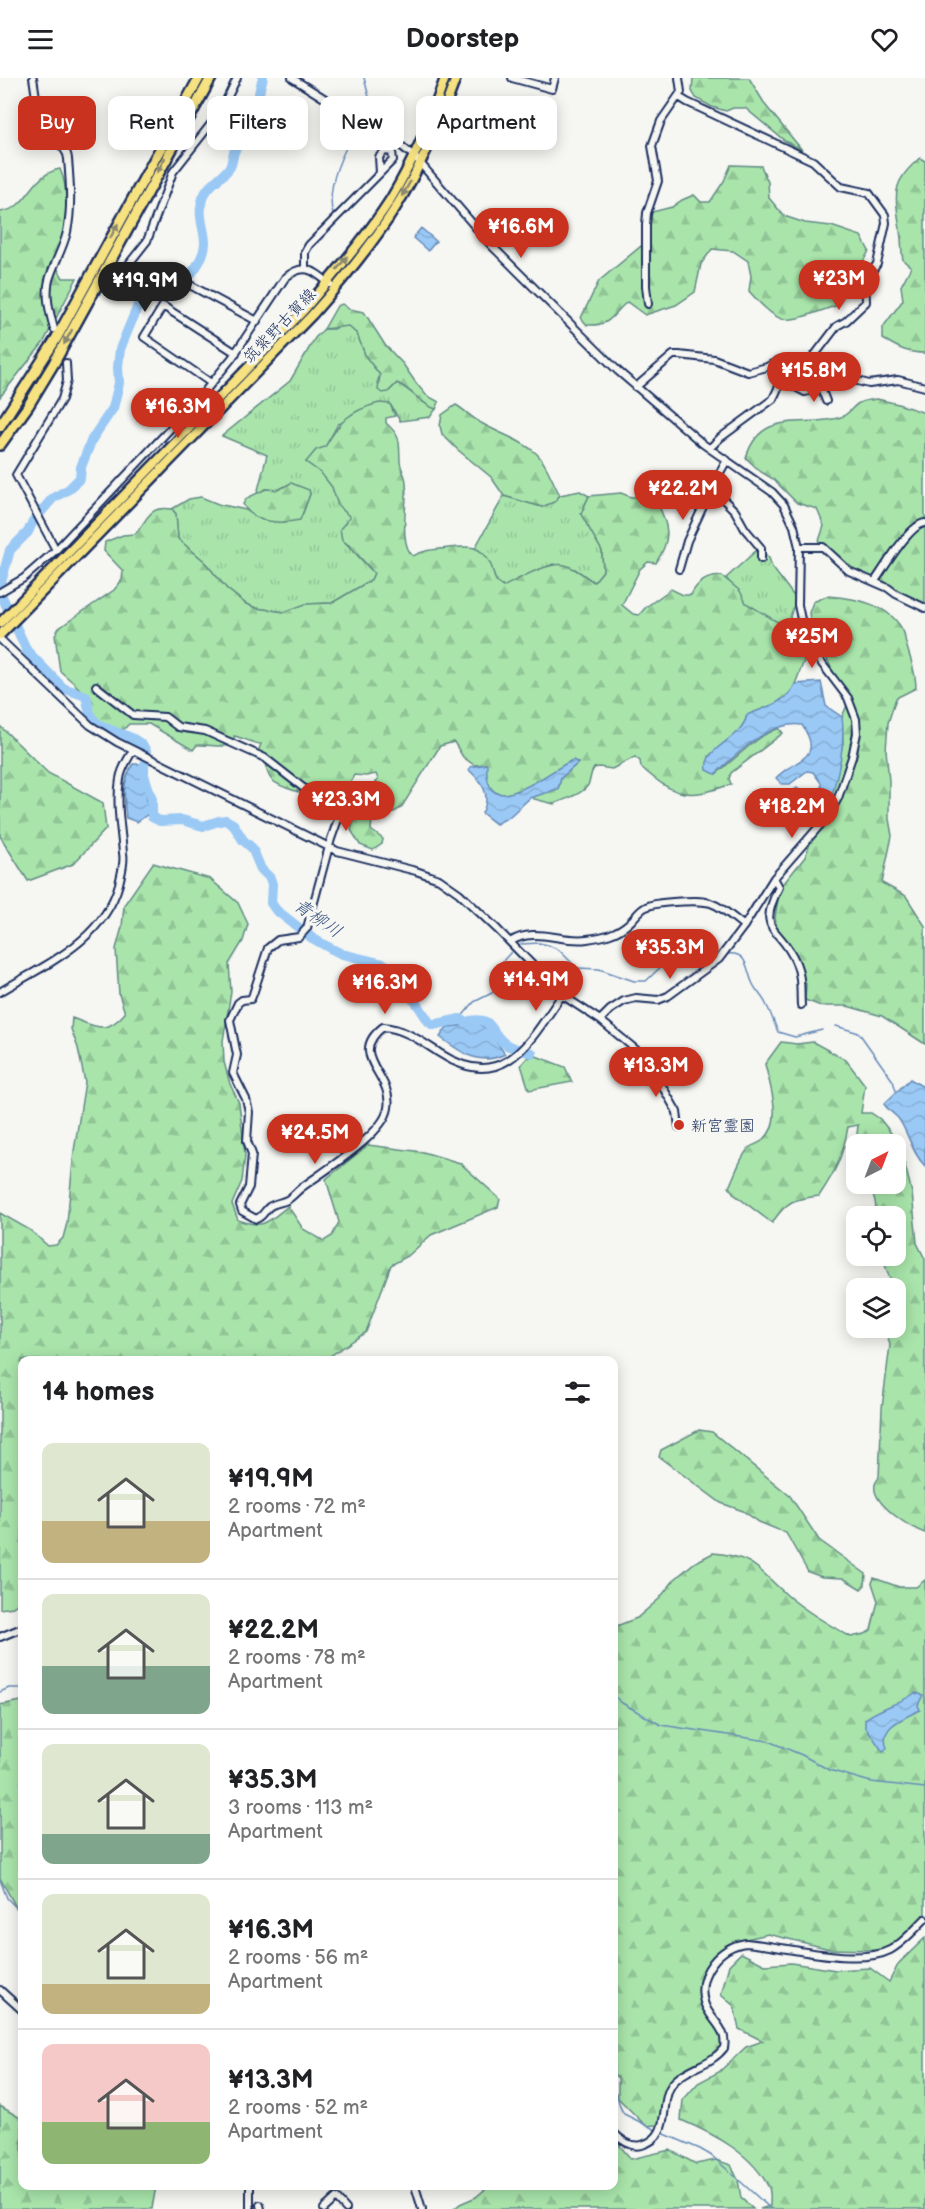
<!DOCTYPE html>
<html lang="en">
<head>
<meta charset="utf-8">
<style>
	body { margin:0; font-family:"Balsamiq Sans","Klee One",sans-serif; background:#f2f2f2; color:#202124; height:100vh; display:flex; flex-direction:column; font-size:22px; white-space:nowrap }
	* { box-sizing:border-box; margin:0 }
	p { font-size:20px; color:#757577 }
	.icon { flex:none; width:33px; height:33px; fill:none; stroke:currentColor; stroke-width:2; stroke-linecap:round; stroke-linejoin:round }
	.map { position:relative; flex:1; overflow:hidden }
	.details { position:absolute; left:18px; top:1278px; width:600px; height:834px; display:flex; flex-direction:column; background:#fff; border-radius:12px; box-shadow:0 3px 15px #0003 }
	.details>* { flex:none }
	.guide { position:absolute; left:18px; top:18px; width:600px; height:54px; display:flex; gap:12px }
	.needle { width:39px; rotate:42deg }
	.tools { position:absolute; left:846px; top:1056px; display:grid; gap:12px }
	.tools a { display:grid; place-items:center; width:60px; height:60px; border-radius:12px; background:#fff; box-shadow:0 3px 15px #0003; font-size:30px }
	.price { position:absolute; translate:-50% -51px; padding:0 14px; border-radius:21px; background:#c8321e; color:#fff; font-size:20px; line-height:39px; filter:drop-shadow(0 2px 3px #0008) }
	.price::after { content:''; position:absolute; left:50%; top:36px; width:18px; height:14px; margin-left:-9px; background:inherit; clip-path:polygon(0 0,100% 0,50% 100%) }
	.price.active { background:#222; color:#fff }
	ul { padding:0; list-style:none }
	li { display:flex; align-items:center; gap:18px; height:150px; padding:0 24px }
	li+li { border-top:2px solid #e0e0e0 }
	li span { display:grid; place-items:center; flex:none; width:168px; height:120px; border-radius:12px; color:#555 }
	li>.icon { margin-inline-start:auto }
	span .icon { width:72px; height:72px; fill:#fffc; stroke-width:1 }
	li b { font-size:26px }
	h2 { display:flex; justify-content:space-between; align-items:center; height:72px; padding:0 24px; font-size:26px }
	.tag { padding:0 21px; border-radius:12px; background:#fff; box-shadow:0 3px 15px #0003; font-size:21px; line-height:54px }
	.tag.active { background:#c8321e; color:#fff }
	header { display:flex; justify-content:space-between; align-items:center; height:78px; padding:0 24px; background:#fff; font-size:27px; font-weight:800 }
	.map>svg:first-child { display:block }
	.grass { fill:url(#grass-tufts); stroke:#628a84; stroke-width:1.5 }
	.forest { fill:url(#forest-firs); stroke:#628a84; stroke-width:1.5 }
	.water { fill:url(#water-waves); stroke:#678bb9; stroke-width:1.5 }
	.lines { fill:none; stroke-linecap:round; stroke-linejoin:round }
	.stream { stroke:#678bb9; stroke-width:1.5 }
	.river { stroke:#9ac9f5; stroke-width:10 }
	.minor-casing { stroke:#1b2f5e; stroke-width:10 }
	.major-casing { stroke:#1b2f5e; stroke-width:13 }
	.highway-casing { stroke:#1b2f5e; stroke-width:14 }
	.minor { stroke:#f6f6f2; stroke-width:6 }
	.major { stroke:#f7e281; stroke-width:8 }
	.highway { stroke:#f7e281; stroke-width:9 }
	.oneway { fill:#898870 }
	.poi-dot { fill:#c8321e; stroke:#f6f6f2; stroke-width:2 }
	.labels { text-anchor:middle; stroke-width:6; stroke-linejoin:round; paint-order:stroke }
	.street-label { font-size:16px; fill:#1b2f5e; stroke:#f6f6f2 }
	.poi-label { font-size:16px; fill:#1b2f5e; stroke:#f6f6f2; text-anchor:start }
	.water-label { font-size:18px; font-style:italic; fill:#3b5684; stroke:#f6f6f2 }
</style>
</head>
<body>
<header><svg class="icon" aria-label="menu" viewBox="0 0 24 24"><path d="M4 6h16M4 12h16M4 18h16"/></svg>Doorstep<svg class="icon" aria-label="heart" viewBox="0 0 24 24"><path d="M12 20l-8-8c-3-5 5-10 8-4 3-6 11-1 8 4z"/></svg></header>
<div class="map">
<svg width="925" height="2131" viewBox="0 0 925 2131">
	<defs>
		<pattern id="grass-tufts" width="24" height="20" patternUnits="userSpaceOnUse" patternTransform="scale(1.5)"><rect width="24" height="20" fill="#a9e5ab"/><path d="M3 7l-1-3M5 7V3M7 7l1-3M15 17l-1-3M17 17v-4M19 17l1-3" fill="none" stroke="#91c596"/></pattern>
		<pattern id="forest-firs" width="22" height="20" patternUnits="userSpaceOnUse" patternTransform="scale(1.5)"><rect width="22" height="20" fill="#a9e5ab"/><path d="M5 1l3.5 6h-7zM16 11l3.5 6h-7z" fill="#91c596"/></pattern>
		<pattern id="water-waves" width="16" height="10" patternUnits="userSpaceOnUse" patternTransform="scale(1.5)"><rect width="16" height="10" fill="#9ac9f5"/><path d="M0 5q4-4 8 0t8 0" fill="none" stroke="#84add4"/></pattern>
	</defs>
	<rect width="100%" height="100%" fill="#f6f6f2"/>
	<filter id="ink" filterUnits="userSpaceOnUse"><feTurbulence type="fractalNoise" baseFrequency=".0167" numOctaves="2"/><feDisplacementMap in="SourceGraphic" scale="12" xChannelSelector="R" yChannelSelector="G"/><feConvolveMatrix kernelMatrix="1 2 1 2 8 2 1 2 1" color-interpolation-filters="sRGB"/></filter>
	<g filter="url(#ink)">
		<path class="grass" d="M339 248H349L357 256 366 279 380 297 377 305 388 314 397 305C412 312 420 326 436 331L430 339 400 343 390 326 338 346 325 369 306 384 321 394 332 409 338 427 351 439 344 463 374 495 371 502 332 525 306 526 284 534 256 530 246 526 227 511 203 482 178 461 176 436 172 431 189 421 201 419 218 426 246 432 262 442H278L286 445 303 435 310 416 291 405 278 412 266 411 257 416 267 377 222 358 290 303 315 260 324 251H334Z
			M580 413 589 418 581 436 602 473 603 493 594 504 575 491 553 486 504 509C493 504 495 498 491 489 489 482 480 475 475 470L504 418 542 429 554 424 560 417Z
			M759 470 769 480 772 489 796 521 790 539 793 553 770 541 746 525 726 500Z"/>
		<path class="forest" d="M693 0H749L766 28 802 72 785 63 745 30H733L726 33 712 29 696 20 692 13Z
			M920 80 925 83V275C906 275 899 270 883 261V249L903 222 901 208 911 189 903 182C901 173 902 163 900 153 896 118 889 106 920 80Z
			M731 87 761 88 768 104 769 120 784 138 805 145 831 148 861 158 869 173 838 227C825 231 795 244 782 241 770 237 758 223 749 213L751 198 748 183 733 173 712 171 701 186 695 214 676 227 645 237 627 224C610 238 612 248 587 247L581 240 599 203 647 163 652 134 672 129 682 122 694 117 701 124H710L724 103Z
			M60 91C72 117 64 160 54 185L63 200H77L43 265 0 319V134C30 131 29 97 60 91Z
			M342 226 349 231 364 234 385 267 403 286 416 305 426 317 439 324 436 331C420 326 413 312 397 305L388 314 382 315 378 312 380 297 366 279 357 256 348 248 324 251 337 228Z
			M877 321 898 326 925 335V525L828 480 817 469 824 448 817 431 797 425 773 401 761 394 746 380C761 329 805 351 841 339 848 337 852 329 859 325 863 322 871 322 877 321Z
			M379 325 390 326 395 338 386 340V345C402 359 399 365 400 383 400 390 406 397 406 405 408 424 398 466 413 478 427 471 434 472 449 470 468 468 480 466 490 485 495 495 492 503 503 509 518 501 549 483 565 487 576 490 584 498 594 504L603 493 602 473 581 436 589 418 621 415 631 419 648 418 656 421C668 449 673 458 656 485L648 484 640 491 622 527 633 536 639 537 646 529 671 511 683 517H691C697 504 708 498 722 498L740 513 746 525 792 553 800 549 804 583 792 614 775 626 747 637C743 656 722 666 709 678L716 696 749 668 764 657 779 650 783 655 731 695 729 701 731 706C688 722 675 719 641 689L640 683 635 679 612 691 599 689 594 690C590 696 591 699 589 705 585 716 564 721 554 726L534 721V717L558 711 561 700 578 685 573 682C548 693 483 750 486 686L474 687 463 679 454 664 440 668 401 730 394 734 384 732 372 742 371 752 383 761 382 766 373 772 360 767 351 752 354 742 367 729C366 719 373 709 378 701L376 696 366 698 354 697 345 714 341 710 320 712 311 719C289 708 260 711 268 677L258 674 261 666C251 665 244 660 234 658L235 665C224 671 210 666 197 667L193 672 149 646H129L123 652H112L94 641C90 616 78 609 60 593L55 557 59 550 114 512 122 502 123 493 104 473 105 464 123 457 135 456C149 441 147 428 172 431L176 436 178 461 203 482 227 511 246 526 256 530 284 534 306 526 332 525 371 502 374 495 350 468 342 462 340 451 350 439 338 427 332 409 321 395 306 384 316 372 325 369C340 343 349 333 379 325Z
			M456 327C466 333 473 341 483 346 500 356 522 362 537 376 548 387 552 404 560 417L554 424 542 429 504 418 491 399 458 372 442 356 440 348 442 337Z
			M291 405 309 412 310 416 300 442C281 446 253 446 243 426L247 420 266 411 278 412Z
			M827 518C856 520 891 526 904 555 905 559 905 564 907 569 911 583 916 595 916 610L896 620 888 645 886 672 889 703V741L892 758 882 805 906 818 925 848V966L882 938 847 928H821L805 922 806 906 794 874 777 853 775 839 780 810 805 779 823 731 829 728 843 665 842 639 848 625 823 573 815 562 809 535 813 524Z
			M0 648 48 695 103 725 106 751 73 786 28 803 0 758Z
			M153 785 210 801 238 825 248 846 243 863 229 886 231 914 223 963 224 984 230 1006 239 1025 245 1077 242 1103 232 1126 238 1142C264 1151 267 1145 288 1128L303 1151 324 1163 332 1158 339 1144 326 1101 368 1067 423 1074 460 1085 500 1121 498 1129 431 1157 408 1178 391 1187 366 1254 330 1278 314 1282H22V1522L13 1529 0 1531V1135L30 1152 48 1168 56 1167 63 1160 67 1145 74 1073 85 1004 78 970 71 951 72 940C97 949 106 957 125 935L119 916 116 871 122 849 124 827Z
			M781 964 797 966 813 964 846 982 865 1007 861 1035H871L880 1041 891 1055 905 1087 912 1115 917 1165 925 1181V1455C911 1450 871 1426 875 1407 875 1404 878 1402 879 1399L882 1330 890 1267 885 1250H896V1210H889L890 1201 882 1178H896V1138H876C876 1124 875 1115 865 1106H896V1066H856V1069V1067L858 1047 848 1049C842 1080 837 1091 819 1118 794 1121 787 1122 772 1145L735 1117 729 1109C735 1097 739 1082 748 1071 751 1067 759 1066 763 1062 784 1044 770 1008 765 986Z
			M536 978 565 989 572 1004 529 1012 521 987 527 980Z
			M699 1352 712 1354 790 1418 819 1462 866 1496 865 1507 861 1511 843 1500 822 1499 808 1494 786 1455 759 1444 743 1433 721 1425 659 1379 661 1372Z
			M713 1475C756 1479 758 1492 788 1518 807 1534 829 1547 851 1559L865 1556 871 1552 878 1523 872 1505 874 1500 899 1509H916L925 1502V1836L890 1870 873 1872 830 1871 768 1856 742 1862 716 1876 705 1895 702 1927 715 1946 723 1964 721 1977 686 1997 671 2010 664 2046 646 2048 618 2020V2000L614 1997V1549L637 1540 659 1521 675 1501 694 1485Z
			M22 1623V1834L16 1829 0 1800V1627Z
			M925 1860V2131H760L770 2128C770 2123 771 2115 769 2110 753 2076 714 2056 681 2042L683 2022 698 2005 719 1994 746 1969 763 1963 739 1951 734 1928 721 1917 729 1887 741 1875 765 1887 791 1885 836 1892 870 1890 889 1904 899 1885Z
			M0 2028 22 2041V2108H156L152 2131H0Z
			M614 2061 631 2081 670 2072 696 2086 716 2082 731 2087 738 2102 741 2120 753 2131H454L460 2126 476 2119 489 2108H614Z"/>
		<path class="water" d="M421 150 436 163 428 173 413 160Z
			M821 604 826 628 842 639C846 669 837 699 829 728L823 731 821 705 813 694 807 693 790 706H782L776 700C792 681 826 683 802 647 770 642 737 676 715 696L707 692C702 669 742 662 747 637 764 630 787 625 795 606Z
			M573 682 578 685 561 700 558 711 530 720 509 739 496 746 482 735C492 717 482 704 469 692L470 689 487 686C483 750 548 693 573 682Z
			M133 686H141C141 704 149 718 148 736L137 744 126 740C124 720 122 703 133 686Z
			M797 709 812 722 803 733 788 720Z
			M478 946 487 950 505 976C479 989 460 974 440 959L447 949Z
			M910 1001 925 1010V1088C911 1074 909 1055 898 1040 893 1035 888 1032 884 1026Z
			M915 1615 923 1617 918 1627 920 1632C905 1640 878 1648 887 1670L883 1674 865 1648V1641C880 1630 899 1626 915 1615Z"/>
		<g class="lines">
			<path class="stream" d="M364 0 369 19 367 32
				M333 137C325 107 344 72 358 47
				M521 866 539 865 548 867 559 872 577 890 599 891 634 903H646L670 880 682 877H717
				M728 876C749 874 746 893 753 906 756 913 763 919 766 926 771 935 774 945 778 954L795 959 822 952
				M460 941 474 924 492 915 498 910 502 884 511 874
				M836 948 859 955 893 1003 896 1013
				M0 1614 9 1610H22
				M614 1618 622 1625 661 1647 768 1663 802 1677 829 1692 871 1704 925 1710
				M0 1802 7 1820 22 1836
				M614 2014 616 2015 621 2031 624 2036 656 2052
				M660 2054 700 2071 712 2078 771 2131"/>
			<path class="river" d="M0 508 10 472 28 454 33 443 53 420 69 411 80 400 81 389 92 361 113 330 119 305 118 289 120 271 144 213 150 207 161 206 175 210C189 202 204 182 205 165 205 153 199 141 201 129 204 106 219 104 230 89 233 84 232 77 235 72 239 64 247 57 251 49 258 34 257 16 263 0
				M0 514 27 573 63 610 86 618C88 625 89 636 93 641 107 657 136 654 146 673
				M144 687V697L152 721V739L160 743 182 742 203 748 219 743 226 742 233 746 243 762 252 770 261 791 270 800 272 806 271 825 276 832 312 860 328 869 342 876 384 886 388 890 395 905 416 924 429 944 433 947 460 941 465 944C495 937 488 953 504 965 511 971 523 972 532 975"/>
			<g class="minor-casing">
				<path id="minor" d="M33 0C36 16 37 39 46 53 53 63 67 68 68 81 70 104 72 131 67 154 63 171 54 185 49 202 45 217 50 236 54 251
					M292 0 343 32 377 49 414 78 491 167 618 293 703 366 772 414 784 427 794 448 799 469 798 527 803 551 813 574 848 620 856 641 857 655 852 679 838 720 828 738 774 800 744 848 719 881 668 918 658 922 636 920 624 923 610 932 600 942
					M512 0 552 11 555 0
					M679 19 687 24 813 83 841 109 869 115 885 137 886 145 877 186 865 203 866 224 846 243 837 248 805 290
					M305 190V174L309 167 393 82 392 74 385 73 379 79 380 95
					M190 207 257 243
					M118 217 120 197 147 163 173 94 221 33 237 0
					M648 226 646 208V147L647 135 658 103 652 68 661 43 681 14 679 0
					M782 302 805 314 821 310 825 294
					M211 305 144 259 163 228 236 275
					M636 309 673 277H679L714 281 748 294 767 289 780 282 869 306 898 302 925 309
					M821 310 826 323
					M710 370 720 360 773 321 790 285
					M727 382 714 405 721 419 735 433 745 451 761 470V481
					M799 469H823L849 493 888 510 896 516 925 530
					M56 472 16 397 62 321 67 303 66 285
					M679 491 687 463 714 405
					M875 503C885 489 909 447 925 445
					M0 514 24 500 56 472 201 318 232 280 285 200C304 184 313 192 330 206
					M0 561 90 647 117 664 337 773 416 793 439 801 459 815 497 851 562 917 600 942 646 980 677 1034 679 1049
					M96 608 133 637 165 639 178 649 205 653 265 680 306 712 322 720 341 733 331 761 307 850 299 859 278 862 268 870 253 916 251 921 242 922 238 925 230 942 237 977 233 995 246 1021 249 1034 247 1063 252 1076 249 1109 240 1127 242 1133 256 1141C263 1139 264 1133 269 1129 274 1125 281 1125 287 1122 292 1119 296 1114 301 1110 322 1094 384 1057 388 1030 394 996 346 978 383 949 406 951 422 964 441 976 504 1016 530 963 562 917
					M774 800 779 809C755 857 781 847 796 885 802 899 800 912 801 927
					M510 864C534 848 561 865 587 861 603 859 617 856 629 845 635 840 639 832 646 829 654 825 664 825 673 824 713 821 713 823 744 848
					M0 914C46 886 103 863 119 806 121 796 125 785 123 775 121 751 116 725 120 701 121 691 128 681 133 672
					M0 1559 22 1550
					M0 1912 22 1932
					M614 2055C621 2062 631 2070 642 2067 676 2057 655 2019 677 2001 692 1988 712 1986 724 1970 728 1949 709 1942 704 1924 696 1896 720 1868 746 1865 784 1868 857 1889 890 1872 903 1865 914 1852 925 1841
					M415 2108 422 2131
					M260 2127 261 2131
					M250 2131V2108
					M324 2131 336 2120 346 2131"/>
			</g>
			<g class="major-casing">
				<path id="major" d="M0 545 304 232C333 197 365 161 390 122 413 84 431 42 445 0
					M0 557 312 237C342 203 372 167 396 129 421 89 440 44 456 0"/>
			</g>
			<g class="highway-casing">
				<path id="highway" d="M0 348 56 261 199 0
					M0 367 28 328 54 285 211 0"/>
			</g>
			<use href="#minor" class="minor"/>
			<use href="#major" class="major"/>
			<use href="#highway" class="highway"/>
		</g>
		<defs><path id="oneway-solid" d="M-6-.8H1V-3.2L6.5 0L1 3.2V.8H-6Z" transform="scale(1.5)"/></defs>
		<g class="oneway">
			<use href="#oneway-solid" transform="translate(161 87) rotate(119)"/>
			<use href="#oneway-solid" transform="translate(406 111) rotate(120)"/>
			<use href="#oneway-solid" transform="translate(114 153) rotate(-62)"/>
			<use href="#oneway-solid" transform="translate(342 185) rotate(-52)"/>
			<use href="#oneway-solid" transform="translate(68 259) rotate(119)"/>
		</g>
	</g>
	<circle class="poi-dot" cx="679" cy="1047" r="6"/>
	<g class="labels">
		<g class="street-label">
			<text transform="translate(279 247) rotate(-46)" y="6">筑紫野古賀線</text>
		</g>
		<g class="poi-label">
			<text x="691" y="1053">新宮霊園</text>
		</g>
		<g class="water-label">
			<text transform="translate(318 840) rotate(35)" y="6">青柳川</text>
		</g>
	</g>
</svg>
<div class="tools">
<a><svg class="needle" viewBox="-14 -14 28 28"><path d="M0-13l5 13h-10z" fill="#e53935"/><path d="M0 13l5-13h-10z" fill="#757577"/></svg></a>
<a><svg class="icon" aria-label="locate" viewBox="0 0 24 24"><circle cx="12" cy="12" r="6"/><path d="M12 2v4M12 18v4M2 12h4M18 12h4"/></svg></a>
<a><svg class="icon" aria-label="layers" viewBox="0 0 24 24"><path d="M12 4l9 5-9 5-9-5zM3 14l9 5 9-5"/></svg></a>
</div>
<b class="price" style="left:521px;top:181px">¥16.6M</b>
<b class="price" style="left:839px;top:233px">¥23M</b>
<b class="price active" style="left:145px;top:235px">¥19.9M</b>
<b class="price" style="left:814px;top:325px">¥15.8M</b>
<b class="price" style="left:178px;top:361px">¥16.3M</b>
<b class="price" style="left:683px;top:443px">¥22.2M</b>
<b class="price" style="left:812px;top:591px">¥25M</b>
<b class="price" style="left:346px;top:754px">¥23.3M</b>
<b class="price" style="left:792px;top:761px">¥18.2M</b>
<b class="price" style="left:670px;top:902px">¥35.3M</b>
<b class="price" style="left:536px;top:934px">¥14.9M</b>
<b class="price" style="left:385px;top:937px">¥16.3M</b>
<b class="price" style="left:656px;top:1020px">¥13.3M</b>
<b class="price" style="left:315px;top:1087px">¥24.5M</b>
<div class="guide">
<a class="tag active">Buy</a>
<a class="tag">Rent</a>
<a class="tag">Filters</a>
<a class="tag">New</a>
<a class="tag">Apartment</a>
</div>
<section class="details">
<h2>14 homes<svg class="icon" aria-label="filters" viewBox="0 0 24 24"><path d="M4 7h16M4 17h16"/><circle cx="9" cy="7" r="2"/><circle cx="15" cy="17" r="2"/></svg></h2>
<ul>
<li><span style="background:linear-gradient(#dfe7d0 65%,#c2b280 0)"><svg class="icon" aria-label="home" viewBox="0 0 24 24"><path d="M3 11l9-7 9 7M6 9v11h12V9"/></svg></span><div><b>¥19.9M</b><p>2 rooms · 72 m²</p><p>Apartment</p></div></li>
<li><span style="background:linear-gradient(#dfe7d0 60%,#7fa58c 0)"><svg class="icon" aria-label="home" viewBox="0 0 24 24"><path d="M3 11l9-7 9 7M6 9v11h12V9"/></svg></span><div><b>¥22.2M</b><p>2 rooms · 78 m²</p><p>Apartment</p></div></li>
<li><span style="background:linear-gradient(#dfe7d0 75%,#7fa58c 0)"><svg class="icon" aria-label="home" viewBox="0 0 24 24"><path d="M3 11l9-7 9 7M6 9v11h12V9"/></svg></span><div><b>¥35.3M</b><p>3 rooms · 113 m²</p><p>Apartment</p></div></li>
<li><span style="background:linear-gradient(#dfe7d0 75%,#c2b280 0)"><svg class="icon" aria-label="home" viewBox="0 0 24 24"><path d="M3 11l9-7 9 7M6 9v11h12V9"/></svg></span><div><b>¥16.3M</b><p>2 rooms · 56 m²</p><p>Apartment</p></div></li>
<li><span style="background:linear-gradient(#f6c9c9 65%,#8fb573 0)"><svg class="icon" aria-label="home" viewBox="0 0 24 24"><path d="M3 11l9-7 9 7M6 9v11h12V9"/></svg></span><div><b>¥13.3M</b><p>2 rooms · 52 m²</p><p>Apartment</p></div></li>
</ul>
</section>
</div>
</body>
</html>
